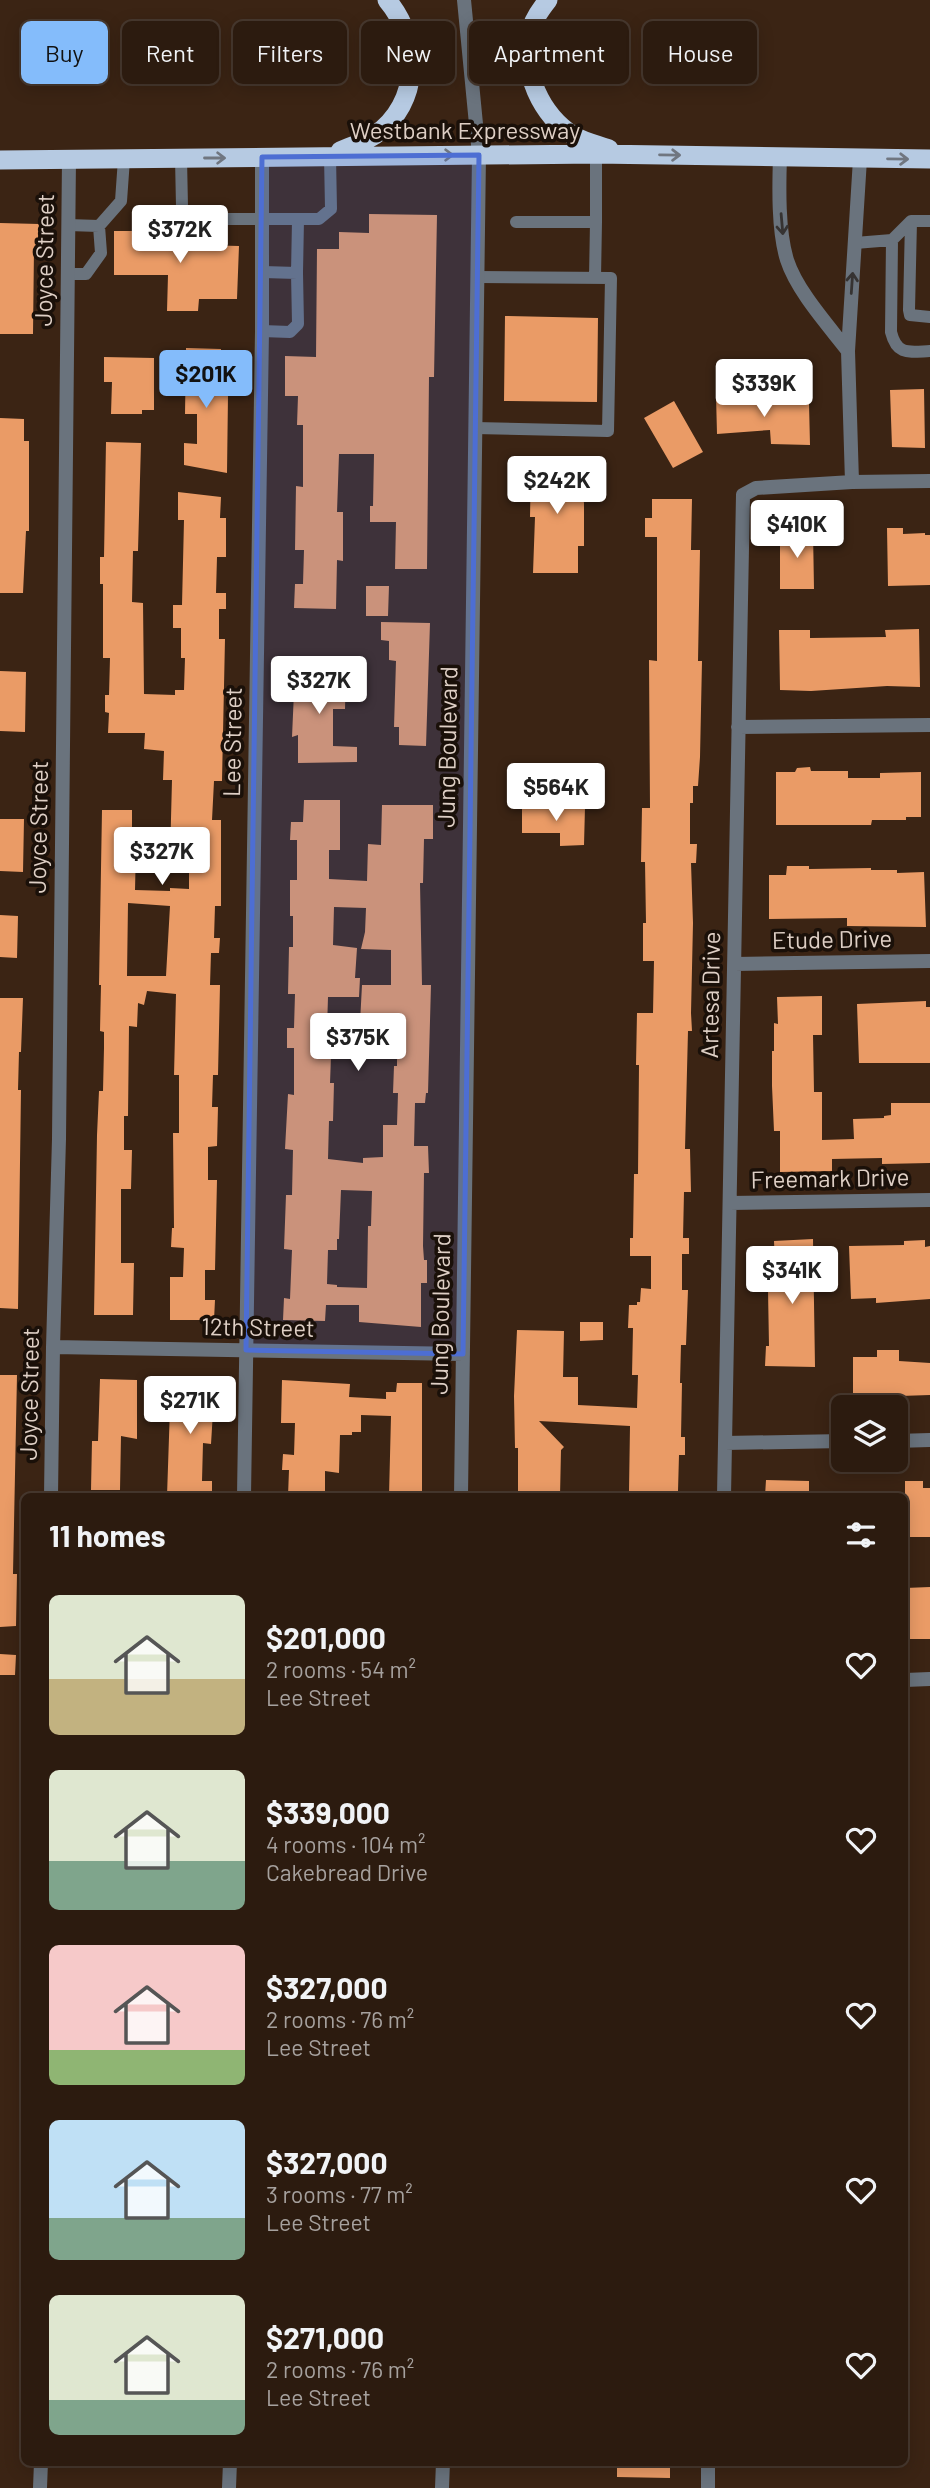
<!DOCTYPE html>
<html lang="en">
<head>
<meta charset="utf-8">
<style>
	body { margin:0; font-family:Barlow,sans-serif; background:#38281d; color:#f1f3f6; height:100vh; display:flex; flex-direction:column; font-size:26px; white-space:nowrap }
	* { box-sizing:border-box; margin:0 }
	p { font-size:23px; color:#a6a19e }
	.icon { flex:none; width:38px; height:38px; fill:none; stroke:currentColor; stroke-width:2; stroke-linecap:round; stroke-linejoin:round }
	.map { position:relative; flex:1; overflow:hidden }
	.sheet { position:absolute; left:21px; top:1493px; width:887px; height:973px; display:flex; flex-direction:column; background:#2c1b0f; border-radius:10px; box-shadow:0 4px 18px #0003,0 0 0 2px #48392f }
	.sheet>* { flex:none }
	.top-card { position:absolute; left:21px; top:21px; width:889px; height:63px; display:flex; gap:14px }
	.fabs { position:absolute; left:831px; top:1395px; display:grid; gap:14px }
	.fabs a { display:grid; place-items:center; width:77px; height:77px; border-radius:10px; background:#2c1b0f; box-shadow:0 4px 18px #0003,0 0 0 2px #48392f; font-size:35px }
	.price { position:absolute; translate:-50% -60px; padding:0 16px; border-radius:7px; background:#fff; color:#222; font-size:23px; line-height:46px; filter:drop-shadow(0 2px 4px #0008) }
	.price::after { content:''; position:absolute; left:50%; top:42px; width:21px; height:16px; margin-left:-10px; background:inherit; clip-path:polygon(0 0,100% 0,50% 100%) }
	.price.on { background:#84bcfb; color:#111 }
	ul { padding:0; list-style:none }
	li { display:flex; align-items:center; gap:21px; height:175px; padding:0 28px }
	li span { display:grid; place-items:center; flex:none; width:196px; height:140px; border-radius:10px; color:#555 }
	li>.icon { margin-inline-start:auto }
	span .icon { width:84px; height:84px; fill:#fffc; stroke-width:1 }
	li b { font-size:30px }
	h2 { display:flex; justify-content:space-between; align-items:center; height:84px; padding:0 28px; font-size:30px }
	.chip { padding:0 24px; border-radius:10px; background:#2c1b0f; box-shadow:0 4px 18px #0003,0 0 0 2px #48392f; font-size:24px; line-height:63px }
	.chip.on { background:#84bcfb; color:#111 }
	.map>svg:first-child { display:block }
	.building { fill:#ea9b66; fill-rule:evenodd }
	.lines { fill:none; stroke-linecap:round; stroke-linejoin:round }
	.service { stroke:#6a737d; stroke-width:12 }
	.minor { stroke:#6a737d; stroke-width:14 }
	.trunk { stroke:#b6cae2; stroke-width:19 }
	.oneway { stroke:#707680 }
	.oneway2 { stroke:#363332 }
	.marked { fill:#4d6ed3; fill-opacity:0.2; stroke:#4d6ed3; stroke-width:5; stroke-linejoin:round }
	.labels { text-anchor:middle; stroke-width:7; stroke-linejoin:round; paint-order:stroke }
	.street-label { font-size:24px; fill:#decfc5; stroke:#1a1009 }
</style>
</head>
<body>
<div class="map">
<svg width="930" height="2488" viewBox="0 0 930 2488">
	<rect width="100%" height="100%" fill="#3b2414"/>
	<path class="building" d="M369 214 437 215 434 377H429L427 569H395L396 522H370V506H373L374 454H339L337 512H343V561L337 560 336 609 294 608 295 584H303L304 550H295L296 486 303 487V425H297L298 396H285V356L316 357 317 249H339V232L369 233Z
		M0 223 39 224V248H34L33 334H0Z
		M114 231H202V245L239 246 237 299H199L198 311H167L168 275H114Z
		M505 316 598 318 597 402 504 401Z
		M186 348 221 349 219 395H228L227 473 184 465V443L197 444V414H185Z
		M104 357 154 358V410H142V414H111L112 382H104Z
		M924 389 925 448 892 447 890 390Z
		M752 394 753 405 809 403 810 445 771 444 770 430 717 434 716 395Z
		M674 401 703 452 673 468 644 418Z
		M0 418 24 419V441H29V531H26L23 593H0Z
		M106 442 141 443 138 551H133L132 602 143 603 144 694 175 695V690H184L185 658H181V628H173V605H182L184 520H178V492L221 497 220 518H226V557H217L216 593H226V609H219V639H225L222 781H214L212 820H221V906H215L214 938H220L219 953H211L210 985H220L218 1075H213L212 1107H218L217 1146 208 1147V1180H217L215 1270H205V1300H215L214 1320H170V1277H183L184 1248 171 1247 172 1228H174L173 1133H179V1075H174L176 994 147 991 144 1005 138 1003 137 1027 129 1026 128 1116H124V1150H132L131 1189H121V1263H134L133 1315H94L97 1135 99 1091H103L104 1048V1032L100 1031 101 985H99L102 810H132V847H136L135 890 170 891V888L189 889V858L170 857 172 780H163L164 751 144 749 145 733H108L109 713 105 712V695H109L110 658H103V584H100V557H104ZM128 903 170 906 166 976H127Z
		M574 460V465H579V479L584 503V546H578V573H533L535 517H530L531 466H534V461Z
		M652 499H692L691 550H700L698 661H702L700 757 698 786H693V803H690V844H697L696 863H691L693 923 691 1013 692 1031H688L685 1149H690L691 1192H684L683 1238H689V1254H682V1290H688L686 1345H681L680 1383H682L681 1437H685V1455H679L678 1491H629L630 1426 539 1421 564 1447 561 1450 560 1496H518V1448H515L514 1396 517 1330 564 1331 563 1377H578V1405L637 1408 638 1375H632L633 1328H628L629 1305H637V1302H640L641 1288 651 1289V1256H630V1238H633L634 1174H638L639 1065H636L637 1013H653L654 961H643V923H646L645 862H641L642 808H650L649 660 657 661V537H645V518H652Z
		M887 528H903V534L925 533V535H930V585L888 586Z
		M813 531 814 589H780V532Z
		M366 586H389L388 616H366Z
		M381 622 430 623 426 746 399 745V727H394L396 661 389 660V641L381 640Z
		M919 629 920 687 887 686 811 691 780 690 779 630H810V638L886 637 885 630Z
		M295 669 346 671 345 709H333V746L357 747V762L298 763V735L292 737Z
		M0 671 26 672 25 732 0 731Z
		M810 767 811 771H848V778H880V773L921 772V817H906V820H872L871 825H776V772H795L797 768Z
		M304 800H340V850H329V879L367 881 368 844 381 845 382 805H433V839H424L423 883H420L422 985H431L428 1093H426L425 1103H415L414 1146H428L429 1173H424L423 1246 424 1260H427V1283H421V1327L359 1322V1305H326L325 1321 283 1320 284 1298 290 1299 292 1250 284 1249 286 1195H292L293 1150 285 1149 288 1094 294 1095V1048H287V1028H294L295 994H288L289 947H293V916H290V880H297V840H290L291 822H303ZM334 907 366 908 365 932 361 949 391 950V985H362L360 1023H397V1066H394L393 1093H398L397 1125H383V1157L363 1158V1163L328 1159 329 1121H333L334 1083H330L332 1029H327L328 997H359L360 978H355L357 948 333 945ZM341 1190 372 1191 371 1226H368L367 1288 337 1287V1285L327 1284 328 1250H337V1239H339Z
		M522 807H585L584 845 560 846V833H522Z
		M0 819H24L23 872 0 871Z
		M787 866H809V869L871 868V870H897V873L924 872 926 927 847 926V918L769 919V875H786Z
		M0 915 18 916 17 958 0 957Z
		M822 996V1035H813L814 1092H822V1140L854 1139 853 1119 884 1118V1116L891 1115V1103H930V1163L882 1164V1158L832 1159V1171L780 1172V1131H774L772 1086V1051H774V1023L778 1024 777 997Z
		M0 998H23L21 1052H19L18 1090H21L18 1309 0 1308Z
		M926 1001V1007H930V1063H859L857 1004Z
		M813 1239 815 1367 765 1366 766 1346H769L768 1290H776L774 1241Z
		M925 1240V1247L930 1246V1299L876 1303V1298L851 1299 849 1246 904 1245V1241Z
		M580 1322H603V1340L580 1341Z
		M877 1350H899V1361L930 1363V1395L900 1396V1407H884V1402H853V1357H877Z
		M0 1375H17L13 1574H17L16 1626 0 1627Z
		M171 1378 215 1379 211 1444 203 1443 202 1481H212V1496H167Z
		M100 1379 137 1380V1439L121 1436 120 1490H91L92 1441H98Z
		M282 1380 350 1384 349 1397 386 1399V1392H396L397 1383H422V1496H389L391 1416 361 1415V1432H352V1435H340L339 1473 325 1471V1496H288L289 1470H282L283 1454 294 1455 295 1423H281Z
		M766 1480 809 1481V1496H765Z
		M905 1481H923V1488H930V1537H905Z
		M930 1587V1639H905V1588Z
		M0 1654 16 1655 15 1675H0Z
		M617 2462H670V2478L617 2477Z"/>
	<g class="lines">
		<path class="service" d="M181 158 182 207 194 219H319L331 209 330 156
			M911 221 909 310 910 315 930 317
			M516 222H596L595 278
			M596 222V154
			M68 225 99 226
			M892 240 891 332C897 356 909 352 930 351
			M855 243 892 240 911 221H930
			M263 272 297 273 298 220
			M67 274H86L101 253 99 226 121 201 124 159
			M262 331 290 332 298 324 297 273
			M475 428 608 431 611 278 478 277"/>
		<path class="minor" d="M780 156C779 187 778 231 787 260 797 291 828 325 848 351
			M852 482 848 351 860 159
			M738 727 930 725
			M735 964 930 961
			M730 1203 930 1200
			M53 1347 463 1354
			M896 1441 930 1440
			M725 1443 844 1441
			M51 1496 53 1347 59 1139 69 159
			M244 1496 262 331V157
			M461 1496 479 155 464 0
			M724 1496 743 495 756 488 852 482 930 481
			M905 1680 930 1679
			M40 2488 41 2462
			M229 2488 230 2462
			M442 2488 443 2462
			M708 2488V2462"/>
		<path class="trunk" d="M548 0C540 10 532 21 530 33 521 72 541 115 574 136 584 142 598 145 609 149
			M340 151C352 146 364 142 375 135 421 103 421 40 387 0
			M0 160 596 154 930 159"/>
	</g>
	<defs><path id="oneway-shaft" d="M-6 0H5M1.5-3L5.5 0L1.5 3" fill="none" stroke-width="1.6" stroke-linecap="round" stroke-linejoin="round" transform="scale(1.75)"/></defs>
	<g class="oneway">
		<use href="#oneway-shaft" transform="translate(443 155)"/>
		<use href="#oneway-shaft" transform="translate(670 155) rotate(1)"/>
		<use href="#oneway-shaft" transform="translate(215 158)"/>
		<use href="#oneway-shaft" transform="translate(898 159) rotate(1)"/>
	</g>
	<g class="oneway2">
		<use href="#oneway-shaft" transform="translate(782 224) rotate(85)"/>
		<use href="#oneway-shaft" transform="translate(852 283) rotate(-86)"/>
	</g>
	<path class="marked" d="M479 155 463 1354 246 1350 262 157Z"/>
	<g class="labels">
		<g class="street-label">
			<text x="465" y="139">Westbank Expressway</text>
			<text transform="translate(45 260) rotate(-89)" y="8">Joyce Street</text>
			<text transform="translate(233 742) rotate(-89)" y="8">Lee Street</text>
			<text transform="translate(448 747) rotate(-89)" y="8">Jung Boulevard</text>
			<text transform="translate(39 827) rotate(-89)" y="8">Joyce Street</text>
			<text transform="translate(832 940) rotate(-1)" y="8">Etude Drive</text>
			<text transform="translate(711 995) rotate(-89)" y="8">Artesa Drive</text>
			<text transform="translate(830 1179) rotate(-1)" y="8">Freemark Drive</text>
			<text transform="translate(441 1314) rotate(-89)" y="8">Jung Boulevard</text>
			<text transform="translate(258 1328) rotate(1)" y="8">12th Street</text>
			<text transform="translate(30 1394) rotate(-89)" y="8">Joyce Street</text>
		</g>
	</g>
</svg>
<div class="fabs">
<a><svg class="icon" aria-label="layers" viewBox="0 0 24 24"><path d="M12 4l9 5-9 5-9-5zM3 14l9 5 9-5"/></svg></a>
</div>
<b class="price" style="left:180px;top:265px">$372K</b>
<b class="price on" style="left:206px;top:410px">$201K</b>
<b class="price" style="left:764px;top:419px">$339K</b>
<b class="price" style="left:557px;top:516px">$242K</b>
<b class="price" style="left:797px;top:560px">$410K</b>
<b class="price" style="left:319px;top:716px">$327K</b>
<b class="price" style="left:556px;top:823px">$564K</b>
<b class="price" style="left:162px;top:887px">$327K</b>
<b class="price" style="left:358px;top:1073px">$375K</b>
<b class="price" style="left:792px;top:1306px">$341K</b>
<b class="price" style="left:190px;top:1436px">$271K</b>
<div class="top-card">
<a class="chip on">Buy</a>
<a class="chip">Rent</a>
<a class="chip">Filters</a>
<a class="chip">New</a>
<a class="chip">Apartment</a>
<a class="chip">House</a>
</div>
<section class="sheet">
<h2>11 homes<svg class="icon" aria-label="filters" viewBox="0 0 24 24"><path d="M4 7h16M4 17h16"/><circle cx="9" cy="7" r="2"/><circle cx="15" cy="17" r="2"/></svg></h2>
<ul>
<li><span style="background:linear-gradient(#dfe7d0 60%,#c2b280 0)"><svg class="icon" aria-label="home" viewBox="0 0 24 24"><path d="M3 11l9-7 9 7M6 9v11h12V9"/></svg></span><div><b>$201,000</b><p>2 rooms · 54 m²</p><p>Lee Street</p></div><svg class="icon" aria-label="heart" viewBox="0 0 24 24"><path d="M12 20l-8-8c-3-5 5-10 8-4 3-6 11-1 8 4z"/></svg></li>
<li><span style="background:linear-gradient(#dfe7d0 65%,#7fa58c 0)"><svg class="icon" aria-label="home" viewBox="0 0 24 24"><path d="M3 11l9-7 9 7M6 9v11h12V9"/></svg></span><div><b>$339,000</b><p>4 rooms · 104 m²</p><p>Cakebread Drive</p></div><svg class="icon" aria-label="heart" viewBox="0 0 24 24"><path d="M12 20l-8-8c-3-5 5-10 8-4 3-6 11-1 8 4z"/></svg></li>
<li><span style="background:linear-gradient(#f6c9c9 75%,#8fb573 0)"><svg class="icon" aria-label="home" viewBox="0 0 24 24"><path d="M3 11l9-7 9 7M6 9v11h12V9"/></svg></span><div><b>$327,000</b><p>2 rooms · 76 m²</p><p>Lee Street</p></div><svg class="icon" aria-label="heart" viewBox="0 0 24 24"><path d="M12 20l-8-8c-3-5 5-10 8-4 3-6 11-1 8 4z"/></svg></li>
<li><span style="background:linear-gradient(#bfe0f5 70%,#7fa58c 0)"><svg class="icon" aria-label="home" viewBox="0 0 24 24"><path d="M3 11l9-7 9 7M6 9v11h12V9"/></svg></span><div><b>$327,000</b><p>3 rooms · 77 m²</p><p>Lee Street</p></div><svg class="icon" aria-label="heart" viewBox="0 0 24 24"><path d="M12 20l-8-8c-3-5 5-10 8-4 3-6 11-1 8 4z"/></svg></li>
<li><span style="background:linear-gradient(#dfe7d0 75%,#7fa58c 0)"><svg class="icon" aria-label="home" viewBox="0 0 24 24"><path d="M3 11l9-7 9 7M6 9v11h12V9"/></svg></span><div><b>$271,000</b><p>2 rooms · 76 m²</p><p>Lee Street</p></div><svg class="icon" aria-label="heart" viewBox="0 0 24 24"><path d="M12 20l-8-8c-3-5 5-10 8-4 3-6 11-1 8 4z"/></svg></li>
</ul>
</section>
</div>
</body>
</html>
